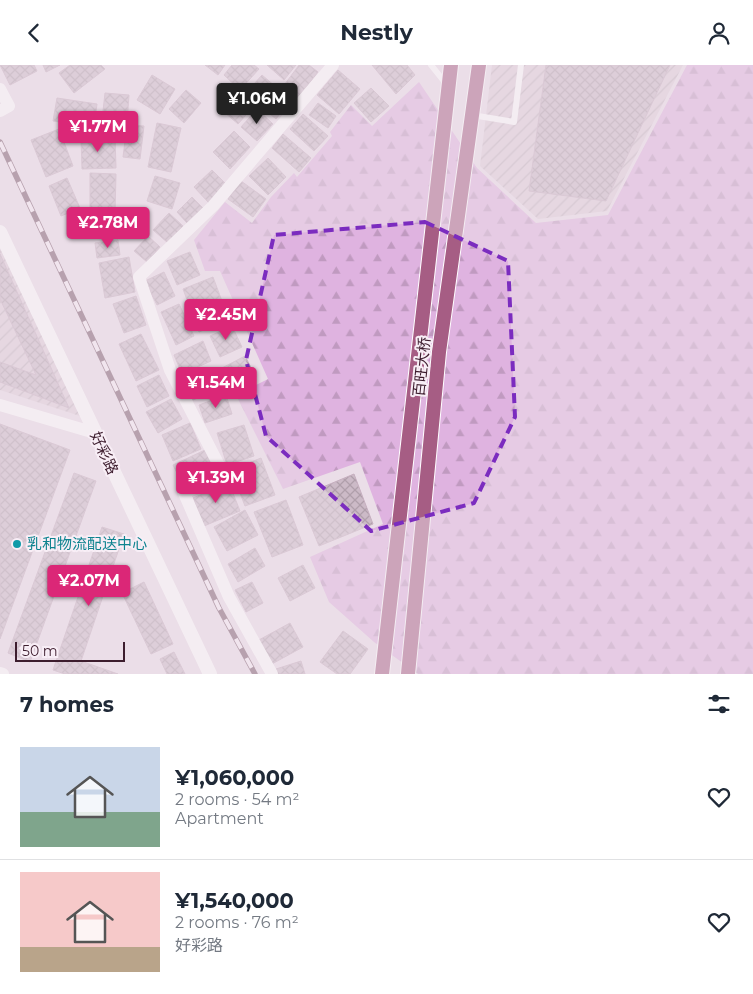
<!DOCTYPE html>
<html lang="en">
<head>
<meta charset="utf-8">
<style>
	body { margin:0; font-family:Montserrat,"Noto Sans SC",sans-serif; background:#f6f6f7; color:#1f2937; height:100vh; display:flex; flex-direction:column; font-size:19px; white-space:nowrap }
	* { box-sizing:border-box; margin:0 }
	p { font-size:16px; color:#747a83 }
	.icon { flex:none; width:28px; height:28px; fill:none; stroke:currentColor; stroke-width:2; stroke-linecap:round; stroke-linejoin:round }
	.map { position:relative; height:609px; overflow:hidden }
	.sheet { display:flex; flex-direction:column; background:#fff; flex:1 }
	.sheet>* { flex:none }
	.scale { position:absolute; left:15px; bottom:12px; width:110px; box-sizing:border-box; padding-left:5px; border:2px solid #3d1d2e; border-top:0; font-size:14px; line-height:18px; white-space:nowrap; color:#3d1d2e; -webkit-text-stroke:4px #f8eef6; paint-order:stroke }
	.price { position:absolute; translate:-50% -42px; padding:0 11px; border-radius:5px; background:#db2777; color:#fff; font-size:16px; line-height:32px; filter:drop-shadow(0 1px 2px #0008) }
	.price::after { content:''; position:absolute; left:50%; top:30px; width:15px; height:11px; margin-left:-8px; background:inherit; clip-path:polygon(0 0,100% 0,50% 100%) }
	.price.current { background:#222; color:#fff }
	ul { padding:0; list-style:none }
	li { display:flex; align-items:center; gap:15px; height:125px; padding:0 20px }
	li+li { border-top:1px solid #e0e1e3 }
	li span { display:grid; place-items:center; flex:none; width:140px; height:100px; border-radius:0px; color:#555 }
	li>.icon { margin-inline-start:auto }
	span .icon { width:60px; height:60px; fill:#fffc; stroke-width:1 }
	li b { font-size:21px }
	h2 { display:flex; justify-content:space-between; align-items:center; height:60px; padding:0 20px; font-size:21px }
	header { display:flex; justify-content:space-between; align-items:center; height:65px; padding:0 20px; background:#fff; font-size:22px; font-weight:700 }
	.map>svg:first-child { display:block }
	.industrial { fill:url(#industrial-furrows) }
	.forest { fill:url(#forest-firs) }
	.building { fill:url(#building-cross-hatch); stroke:#c6afbf }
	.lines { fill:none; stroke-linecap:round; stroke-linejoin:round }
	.primary-casing { stroke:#fff; stroke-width:16 }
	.service { stroke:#fff; stroke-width:6 }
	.minor { stroke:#fff; stroke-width:12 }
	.tertiary { stroke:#fff; stroke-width:14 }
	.primary { stroke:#a65d84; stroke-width:14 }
	.rail-casing { stroke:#795769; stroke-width:5.5 }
	.rail { stroke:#f8eef6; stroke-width:4; stroke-dasharray:11; stroke-linecap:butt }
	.marked { fill:none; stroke:#7b2cbf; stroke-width:4; stroke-dasharray:10 6; stroke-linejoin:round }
	.culture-dot { fill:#0f9aa8; stroke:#f8eef6; stroke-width:2 }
	.labels { text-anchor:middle; stroke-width:4; stroke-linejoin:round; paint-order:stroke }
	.street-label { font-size:15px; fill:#3d1d2e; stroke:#f8eef6 }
	.culture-label { font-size:15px; fill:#0d838f; stroke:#f8eef6; text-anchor:start }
</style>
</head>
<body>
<header><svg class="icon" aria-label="back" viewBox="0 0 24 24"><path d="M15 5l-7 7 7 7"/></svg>Nestly<svg class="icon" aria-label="person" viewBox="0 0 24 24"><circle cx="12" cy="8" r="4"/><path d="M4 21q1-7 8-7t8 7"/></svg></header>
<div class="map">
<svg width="753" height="609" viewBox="0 0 753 609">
	<defs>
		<pattern id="industrial-furrows" width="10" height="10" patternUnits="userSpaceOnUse" patternTransform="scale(1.25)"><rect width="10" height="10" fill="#dfcfda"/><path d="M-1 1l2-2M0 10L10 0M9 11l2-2" fill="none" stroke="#c0b1bb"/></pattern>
		<pattern id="forest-firs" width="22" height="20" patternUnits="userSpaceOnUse" patternTransform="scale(1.25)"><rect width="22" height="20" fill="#dfb3e0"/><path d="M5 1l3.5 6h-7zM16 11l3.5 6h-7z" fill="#c09ac0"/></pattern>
		<pattern id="building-cross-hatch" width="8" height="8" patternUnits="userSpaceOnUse" patternTransform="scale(1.25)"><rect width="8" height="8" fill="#ccbac7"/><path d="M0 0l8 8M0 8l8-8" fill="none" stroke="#b09fab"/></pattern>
	</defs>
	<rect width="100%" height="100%" fill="#ebdee8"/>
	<path class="industrial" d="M492 0H683L607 146 538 154 480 101Z
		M0 179 83 352 0 325Z"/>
	<path class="forest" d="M687 0H753V609H418L374 577 329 537 310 492 383 459 360 397 283 424 236 330 268 314 220 206H205L194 175 225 137 252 158 271 132 294 108 297 112 332 71 330 67 351 40 372 61 419 17 477 103 536 158 608 150Z"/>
	<path class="building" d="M0 0H34L37 6 10 20Z
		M43 0H60L46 7Z
		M70 0H101L105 4 74 28 59 8Z
		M205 0H225L218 10Z
		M232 0H254L259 4 240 25 224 10Z
		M267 0H296L284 15Z
		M299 0H309L318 7 297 34 282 23Z
		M372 0H407L415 10 396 29Z
		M546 0H670L606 136 529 126Z
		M338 5 360 24 339 49 317 30Z
		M152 10 175 24 160 49 137 35Z
		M262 10 276 22 260 40 246 28Z
		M233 23 254 41 238 59 217 41Z
		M371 23 389 41 371 57 354 38Z
		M276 24 290 36 276 54 262 42Z
		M186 25 201 38 184 58 169 44Z
		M105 28 129 30 127 58 102 55Z
		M57 33 97 39 94 62 53 56Z
		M318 38 336 51 328 63 309 50Z
		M257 44 273 59 257 76 241 62Z
		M303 49 328 71 314 86 290 64Z
		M157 58 181 63 171 107 148 102Z
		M127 60 144 61 140 94 123 92Z
		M59 64 73 101 46 112 31 75Z
		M234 66 250 82 230 104 213 87Z
		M283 69 311 93 299 107 272 83Z
		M115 72 116 103 82 104 81 73Z
		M268 93 286 112 268 130 249 111Z
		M212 105 227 120 209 138 194 122Z
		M90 108 116 109 115 148 90 147Z
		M155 111 180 118 172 144 147 136Z
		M67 113 80 143 61 151 49 121Z
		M241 116 266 134 253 152 228 134Z
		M192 132 203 143 187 158 177 147Z
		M169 148 183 161 168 178 153 165Z
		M148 171 160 182 147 197 134 186Z
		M118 175 120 190 97 193 95 178Z
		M190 187 200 210 177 220 167 196Z
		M0 189 69 343 0 317V297L36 310 0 234Z
		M129 192 135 227 105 233 99 198Z
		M164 207 175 231 157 240 145 216Z
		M213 212 229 255 199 267 183 224Z
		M136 231 146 260 124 268 113 239Z
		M179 239 194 271 176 280 161 247Z
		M232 261 242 282 220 292 210 271Z
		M141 269 159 305 136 316 119 279Z
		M203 276 211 296 182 309 174 290Z
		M245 291 256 312 231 325 220 304Z
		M207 304 215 326 193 335 184 314Z
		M159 310 169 331 147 342 137 321Z
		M226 330 232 349 205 358 199 340Z
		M171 334 182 354 158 368 146 347Z
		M190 358 201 384 173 396 162 370Z
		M0 359 70 385 0 574Z
		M244 360 254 391 227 400 217 368Z
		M205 385 216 409 185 424 173 400Z
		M261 393 275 430 245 441 231 405Z
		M74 408 96 416 30 597 8 588Z
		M354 409 373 459 319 481 299 432Z
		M229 418 240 446 204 461 193 433Z
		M286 435 303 480 272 492 254 447Z
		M245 445 258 470 227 486 214 462Z
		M102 462 124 469 81 596 118 609H65L53 605Z
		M255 483 265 501 238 517 228 499Z
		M303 500 315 523 290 536 278 513Z
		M144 517 173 579 151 589 122 528Z
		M252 517 263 538 246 547 235 525Z
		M290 558 303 582 270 600 257 576Z
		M343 566 368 584 350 609H337L320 597Z
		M174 587 185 609H167L160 594Z
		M301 596 305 609H277L276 604Z"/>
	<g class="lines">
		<g class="primary-casing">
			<path id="primary" d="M382 609 451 0
				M408 609 439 287 479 0"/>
		</g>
		<path class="service" d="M431 0 447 20
			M472 50 514 57 521 0"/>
		<path class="minor" d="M0 24 9 41 0 46
			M0 340 95 368
			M0 608 3 609
			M272 609 229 532 184 428 224 410 170 305 139 212 213 141 333 0"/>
		<path class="tertiary" d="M0 167 210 609"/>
		<use href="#primary" class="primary"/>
		<g class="rail-casing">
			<path id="rail" d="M0 77 219 543 255 609"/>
		</g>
		<use href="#rail" class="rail"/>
	</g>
	<path d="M0 0H753V609H0ZM425 157 508 196 515 352 474 438 371 466 266 371 246 295 274 170Z" fill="#ebdee8" fill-opacity=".55" fill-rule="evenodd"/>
	<path class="marked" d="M425 157 508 196 515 352 474 438 371 466 266 371 246 295 274 170Z"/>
	<circle class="culture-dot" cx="17" cy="479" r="5"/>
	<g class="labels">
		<g class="street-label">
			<text transform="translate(422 302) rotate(-84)" y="5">百旺大桥</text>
			<text transform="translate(104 388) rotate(65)" y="5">好彩路</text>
		</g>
		<g class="culture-label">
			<text x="27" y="484">乳和物流配送中心</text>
		</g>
	</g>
</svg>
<div class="scale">50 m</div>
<b class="price current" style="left:257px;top:60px">¥1.06M</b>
<b class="price" style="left:98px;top:88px">¥1.77M</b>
<b class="price" style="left:108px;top:184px">¥2.78M</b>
<b class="price" style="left:226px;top:276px">¥2.45M</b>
<b class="price" style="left:216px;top:344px">¥1.54M</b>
<b class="price" style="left:216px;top:439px">¥1.39M</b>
<b class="price" style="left:89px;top:542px">¥2.07M</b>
</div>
<section class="sheet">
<h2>7 homes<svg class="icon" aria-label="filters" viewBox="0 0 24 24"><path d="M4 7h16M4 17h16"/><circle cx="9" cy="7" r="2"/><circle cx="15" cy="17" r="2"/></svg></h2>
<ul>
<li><span style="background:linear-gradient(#c9d6e8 65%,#7fa58c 0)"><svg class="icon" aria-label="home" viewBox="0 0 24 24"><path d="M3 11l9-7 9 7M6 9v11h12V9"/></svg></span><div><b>¥1,060,000</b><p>2 rooms · 54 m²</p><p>Apartment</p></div><svg class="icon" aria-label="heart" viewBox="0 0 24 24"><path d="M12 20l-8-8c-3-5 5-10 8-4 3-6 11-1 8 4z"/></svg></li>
<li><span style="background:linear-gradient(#f6c9c9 75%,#b9a48a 0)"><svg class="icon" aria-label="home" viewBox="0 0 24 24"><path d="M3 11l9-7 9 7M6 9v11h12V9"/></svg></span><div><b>¥1,540,000</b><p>2 rooms · 76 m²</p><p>好彩路</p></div><svg class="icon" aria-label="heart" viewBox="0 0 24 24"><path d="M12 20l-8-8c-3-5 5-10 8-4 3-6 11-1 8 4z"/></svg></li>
</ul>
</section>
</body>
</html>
